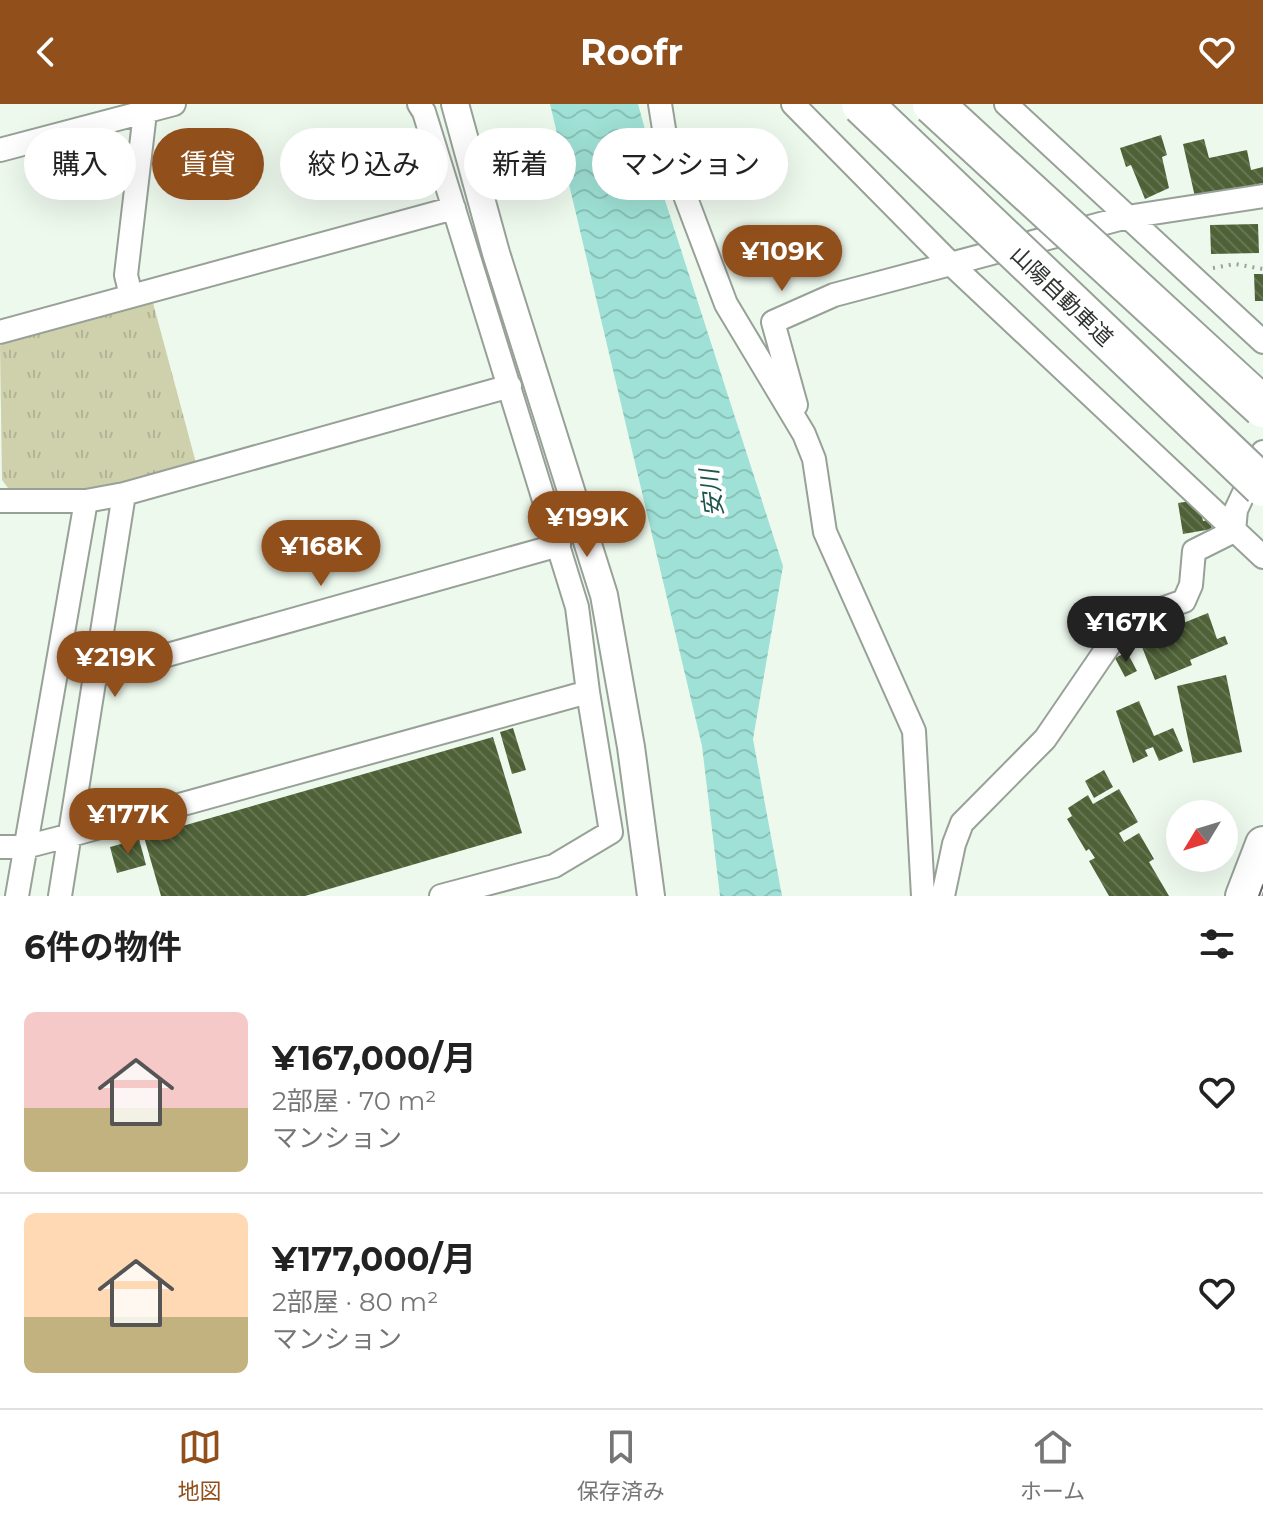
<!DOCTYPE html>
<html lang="ja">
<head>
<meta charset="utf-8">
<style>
	body { margin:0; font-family:Montserrat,"Noto Sans JP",sans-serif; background:#f2f2f2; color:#222; height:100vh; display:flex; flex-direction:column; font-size:30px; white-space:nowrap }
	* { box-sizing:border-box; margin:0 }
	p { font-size:26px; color:#767676 }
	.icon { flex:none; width:44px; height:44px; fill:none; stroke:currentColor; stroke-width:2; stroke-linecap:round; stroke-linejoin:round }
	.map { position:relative; height:792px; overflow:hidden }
	.side { display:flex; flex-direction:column; background:#fff; flex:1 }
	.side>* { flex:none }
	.top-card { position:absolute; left:24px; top:24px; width:800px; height:72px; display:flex; gap:16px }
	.needle { width:52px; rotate:232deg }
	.buttons { position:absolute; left:1166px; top:696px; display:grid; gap:16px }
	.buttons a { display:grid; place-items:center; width:72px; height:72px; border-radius:50%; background:#fff; box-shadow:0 8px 32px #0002; font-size:40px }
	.price { position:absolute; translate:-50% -68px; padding:0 18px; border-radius:28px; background:#904f1b; color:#fff; font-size:26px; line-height:52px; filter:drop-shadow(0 2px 4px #0008) }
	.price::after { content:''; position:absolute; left:50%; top:48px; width:24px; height:18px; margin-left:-12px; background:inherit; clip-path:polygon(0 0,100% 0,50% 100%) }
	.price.selected { background:#222; color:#fff }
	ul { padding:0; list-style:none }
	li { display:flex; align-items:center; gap:24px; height:200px; padding:0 24px }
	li+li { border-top:2px solid #e0e0e0 }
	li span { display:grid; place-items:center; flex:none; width:224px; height:160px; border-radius:12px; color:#555 }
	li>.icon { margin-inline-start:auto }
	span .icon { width:96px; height:96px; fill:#fffc; stroke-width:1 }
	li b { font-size:34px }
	h2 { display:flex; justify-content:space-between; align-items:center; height:96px; padding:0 24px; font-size:34px }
	.chip { padding:0 28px; border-radius:36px; background:#fff; box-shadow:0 8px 32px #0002; font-size:28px; line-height:72px }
	.chip.selected { background:#904f1b; color:#fff }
	header { display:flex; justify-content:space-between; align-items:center; height:104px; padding:0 24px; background:#904f1b; color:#fff; font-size:36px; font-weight:700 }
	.dock { display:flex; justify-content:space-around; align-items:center; height:112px; border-top:2px solid #e0e0e0; background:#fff; font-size:22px; color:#767676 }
	.dock a { display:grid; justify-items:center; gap:4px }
	.dock .selected { color:#904f1b }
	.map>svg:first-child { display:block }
	.park { fill:url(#park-tufts) }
	.water { fill:url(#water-waves) }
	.building { fill:url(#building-back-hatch) }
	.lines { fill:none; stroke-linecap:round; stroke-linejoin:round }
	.minor-casing { stroke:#97a197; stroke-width:26 }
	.tertiary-casing { stroke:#97a197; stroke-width:30 }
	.primary-casing { stroke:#97a197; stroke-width:38 }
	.path { stroke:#99a199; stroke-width:4; stroke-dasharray:2 6; stroke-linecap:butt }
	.minor { stroke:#fff; stroke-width:22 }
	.tertiary { stroke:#fff; stroke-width:26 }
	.primary { stroke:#fff; stroke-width:34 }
	.tram { stroke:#626963; stroke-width:2 }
	.motorway-bridge-casing { stroke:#97a197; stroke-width:44; stroke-linecap:butt }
	.motorway-bridge { stroke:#fff; stroke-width:40 }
	.labels { text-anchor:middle; stroke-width:8; stroke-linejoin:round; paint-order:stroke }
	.street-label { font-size:22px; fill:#2e332f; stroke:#fff }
	.water-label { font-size:24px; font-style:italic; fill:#1d554d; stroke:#fff }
</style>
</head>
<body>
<header><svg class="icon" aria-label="back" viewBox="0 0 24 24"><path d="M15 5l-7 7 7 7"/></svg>Roofr<svg class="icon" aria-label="heart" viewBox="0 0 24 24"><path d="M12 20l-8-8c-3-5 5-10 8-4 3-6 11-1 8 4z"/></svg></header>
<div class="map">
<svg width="1263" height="792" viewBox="0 0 1263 792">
	<defs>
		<pattern id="park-tufts" width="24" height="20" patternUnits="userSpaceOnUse" patternTransform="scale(2)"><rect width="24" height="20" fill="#cfd1ad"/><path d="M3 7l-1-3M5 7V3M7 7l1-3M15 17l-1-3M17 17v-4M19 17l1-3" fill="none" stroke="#b2b495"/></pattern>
		<pattern id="water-waves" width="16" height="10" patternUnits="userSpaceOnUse" patternTransform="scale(2)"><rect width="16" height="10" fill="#9fe1d6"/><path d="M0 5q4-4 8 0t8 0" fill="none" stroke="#89c2b8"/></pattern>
		<pattern id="building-back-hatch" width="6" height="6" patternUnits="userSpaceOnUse" patternTransform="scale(2)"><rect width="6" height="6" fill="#4f6237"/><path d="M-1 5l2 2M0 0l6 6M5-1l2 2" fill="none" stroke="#667553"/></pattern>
	</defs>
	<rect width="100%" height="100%" fill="#eef9ee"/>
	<path class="park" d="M152 195 196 359 124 380 89 386 8 384 2 376 0 242 6 235Z"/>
	<path class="water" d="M550 0H638L662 87 783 462 753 635 782 792H720L702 642Z"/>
	<path class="building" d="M1161 31 1167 51 1162 53 1169 84 1145 95 1131 61 1126 63 1120 44Z
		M1204 35 1209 54 1247 46 1251 66 1263 63V79L1195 93 1183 40Z
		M1258 120 1259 149 1211 150 1210 121Z
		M1254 170H1263V197H1255Z
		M1191 397 1193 405 1200 404 1203 417 1210 416 1212 425 1183 430 1178 399Z
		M1208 509 1217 535 1225 532 1228 540 1190 556 1192 561 1155 576 1135 525 1152 519 1156 530Z
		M1125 544 1137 567 1125 573 1115 554 1123 550 1121 546Z
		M1226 571 1242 648 1193 659 1177 582Z
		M1139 597 1154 632 1173 624 1183 647 1159 657 1153 643 1145 646 1148 652 1133 659 1116 607Z
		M513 624 526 666 512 670 500 628Z
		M493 633 522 729 305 792H161L144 733Z
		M1104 666 1113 683 1094 694 1085 677Z
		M1119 685 1138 718 1119 729 1124 738 1139 729 1154 755 1149 758 1169 792H1109L1089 757 1095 754 1089 745 1086 747 1067 715 1072 712 1068 704 1088 691 1093 700Z
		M139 735 146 761 117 769 110 743Z"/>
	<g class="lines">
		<g class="minor-casing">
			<path id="minor" d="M419 0 424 8 577 503 588 588 611 728 554 762 441 792
				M660 0 667 44 726 200 804 330 814 355 825 428 914 627 923 792
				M793 0 950 159 1263 453
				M1006 0 1263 238
				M0 46 174 0
				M131 192 126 171 146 0
				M0 228 454 104
				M796 301 773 218 834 191 1127 113 1263 92
				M0 397H86L124 390 510 282
				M1234 427 1236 406 1263 348
				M96 571 559 441
				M0 743H25L71 731 588 588
				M17 792 86 397
				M60 792 124 390
				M943 792 954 740 962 719 1045 635 1125 518 1184 497 1191 481 1194 447 1234 427"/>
		</g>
		<g class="tertiary-casing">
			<path id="tertiary" d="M455 0 496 149 604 491 631 643 651 792"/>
		</g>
		<g class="primary-casing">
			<path id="primary" d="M1243 792 1263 740"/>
		</g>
		<path class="path" d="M1213 164 1235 160 1263 165"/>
		<use href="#minor" class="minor"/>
		<use href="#tertiary" class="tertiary"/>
		<use href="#primary" class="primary"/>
		<path class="tram" d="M1259 792 1263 781"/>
		<g class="motorway-bridge-casing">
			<path id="motorway-bridge" d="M862 0 1263 382
				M933 0 1263 303"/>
		</g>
		<use href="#motorway-bridge" class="motorway-bridge"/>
	</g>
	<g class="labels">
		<g class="street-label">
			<text transform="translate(1062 192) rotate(44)" y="8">山陽自動車道</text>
		</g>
		<g class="water-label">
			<text transform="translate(712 389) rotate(-97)" y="8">安川</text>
		</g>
	</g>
</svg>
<div class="buttons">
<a><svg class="needle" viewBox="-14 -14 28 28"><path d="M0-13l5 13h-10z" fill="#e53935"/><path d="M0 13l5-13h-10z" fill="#767676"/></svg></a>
</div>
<b class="price" style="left:782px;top:189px">¥109K</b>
<b class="price" style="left:587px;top:455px">¥199K</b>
<b class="price" style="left:321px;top:484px">¥168K</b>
<b class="price selected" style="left:1126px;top:560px">¥167K</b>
<b class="price" style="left:115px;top:595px">¥219K</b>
<b class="price" style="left:128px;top:752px">¥177K</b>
<div class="top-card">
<a class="chip">購入</a>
<a class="chip selected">賃貸</a>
<a class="chip">絞り込み</a>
<a class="chip">新着</a>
<a class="chip">マンション</a>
</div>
</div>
<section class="side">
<h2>6件の物件<svg class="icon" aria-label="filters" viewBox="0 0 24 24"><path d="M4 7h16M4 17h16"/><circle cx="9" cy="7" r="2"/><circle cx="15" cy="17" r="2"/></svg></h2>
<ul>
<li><span style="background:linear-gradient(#f6c9c9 60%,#c2b280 0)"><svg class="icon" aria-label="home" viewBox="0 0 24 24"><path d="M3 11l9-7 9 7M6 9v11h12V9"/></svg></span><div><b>¥167,000/月</b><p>2部屋 · 70 m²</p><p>マンション</p></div><svg class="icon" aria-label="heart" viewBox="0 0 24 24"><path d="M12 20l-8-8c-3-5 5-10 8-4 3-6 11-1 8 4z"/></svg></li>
<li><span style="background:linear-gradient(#ffd9b3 65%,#c2b280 0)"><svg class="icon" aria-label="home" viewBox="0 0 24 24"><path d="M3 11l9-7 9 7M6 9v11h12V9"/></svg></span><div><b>¥177,000/月</b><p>2部屋 · 80 m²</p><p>マンション</p></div><svg class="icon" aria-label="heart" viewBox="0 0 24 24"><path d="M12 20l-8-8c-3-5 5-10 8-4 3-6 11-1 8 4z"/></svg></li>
</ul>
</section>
<nav class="dock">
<a class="selected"><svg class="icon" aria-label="map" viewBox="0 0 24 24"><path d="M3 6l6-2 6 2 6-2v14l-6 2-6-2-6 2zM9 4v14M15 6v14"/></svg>地図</a>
<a><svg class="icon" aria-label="saved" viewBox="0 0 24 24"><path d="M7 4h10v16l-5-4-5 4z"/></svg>保存済み</a>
<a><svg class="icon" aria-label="home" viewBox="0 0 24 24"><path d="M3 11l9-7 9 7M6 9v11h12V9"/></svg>ホーム</a>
</nav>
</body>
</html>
